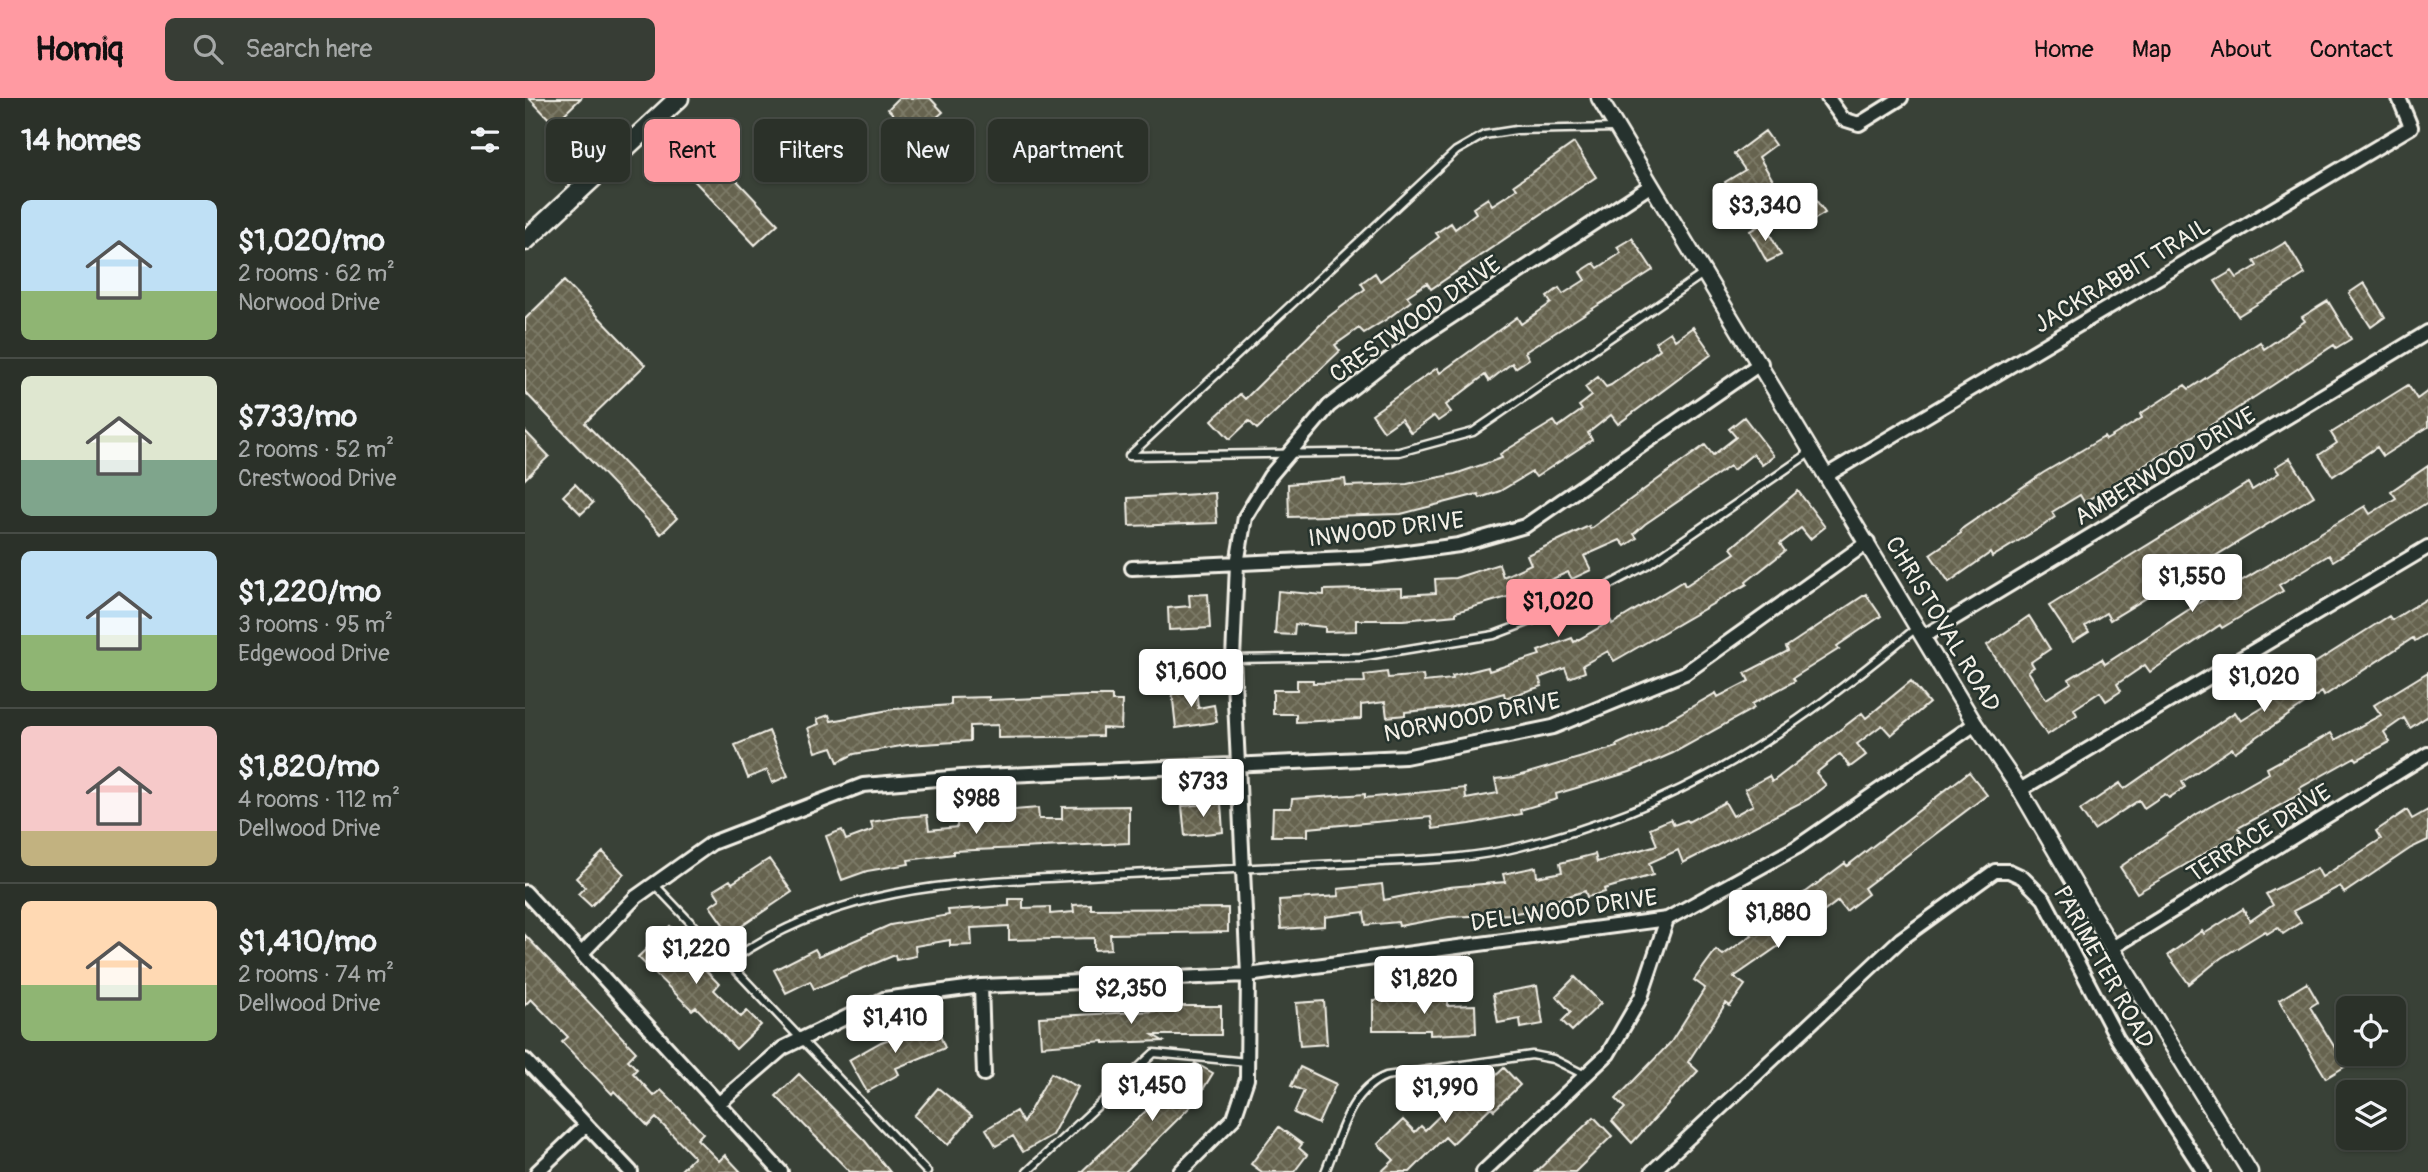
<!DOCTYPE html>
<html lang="en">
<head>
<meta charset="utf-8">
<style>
	body { margin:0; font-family:Pangolin,sans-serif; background:#373d35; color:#f1f3f6; height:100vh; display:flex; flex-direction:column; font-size:26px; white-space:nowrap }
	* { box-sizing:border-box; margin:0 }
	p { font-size:23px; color:#a6a9a8 }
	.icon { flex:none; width:38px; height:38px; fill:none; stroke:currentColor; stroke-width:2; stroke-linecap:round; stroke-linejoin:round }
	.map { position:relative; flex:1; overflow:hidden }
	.side { display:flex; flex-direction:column; background:#2b3129; width:525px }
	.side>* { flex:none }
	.top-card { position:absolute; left:21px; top:21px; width:665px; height:63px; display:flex; gap:14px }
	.controls { position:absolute; left:1811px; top:898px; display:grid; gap:14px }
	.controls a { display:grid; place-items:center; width:70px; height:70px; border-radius:10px; background:#2b3129; box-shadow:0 2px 5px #0004,0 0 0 2px #474c46; font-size:35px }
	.price { position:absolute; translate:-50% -60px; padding:0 16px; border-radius:7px; background:#fff; color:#222; font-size:23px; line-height:46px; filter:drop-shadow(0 2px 4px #0008) }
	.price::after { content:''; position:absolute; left:50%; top:42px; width:21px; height:16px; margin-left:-10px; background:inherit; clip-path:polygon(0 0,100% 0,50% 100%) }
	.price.on { background:#ff9aa2; color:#111 }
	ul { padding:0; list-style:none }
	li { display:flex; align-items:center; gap:21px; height:175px; padding:0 21px }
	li+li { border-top:2px solid #474c46 }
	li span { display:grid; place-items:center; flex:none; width:196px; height:140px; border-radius:10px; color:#555 }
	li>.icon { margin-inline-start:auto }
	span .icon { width:84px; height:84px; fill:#fffc; stroke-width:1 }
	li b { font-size:30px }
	h2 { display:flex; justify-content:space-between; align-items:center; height:84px; padding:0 21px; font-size:30px }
	.chip { padding:0 24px; border-radius:10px; background:#2b3129; box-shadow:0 2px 5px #0004,0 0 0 2px #474c46; font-size:24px; line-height:63px }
	.chip.on { background:#ff9aa2; color:#111 }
	header { display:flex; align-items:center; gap:42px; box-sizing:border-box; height:98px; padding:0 35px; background:#ff9aa2; color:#111 }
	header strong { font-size:33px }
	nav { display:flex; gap:38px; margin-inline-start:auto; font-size:24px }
	.search { width:490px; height:63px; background:#373d35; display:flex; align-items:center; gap:18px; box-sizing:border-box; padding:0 24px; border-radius:10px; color:#a6a9a8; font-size:26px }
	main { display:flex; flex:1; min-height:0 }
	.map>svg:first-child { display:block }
	.building { fill:url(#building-cross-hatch); stroke:#f4f1e8; stroke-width:2 }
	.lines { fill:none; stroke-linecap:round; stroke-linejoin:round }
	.service-casing { stroke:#f4f1e8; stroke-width:11 }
	.minor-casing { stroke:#f4f1e8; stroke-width:18 }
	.tertiary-casing { stroke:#f4f1e8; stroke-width:19 }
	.secondary-casing { stroke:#f4f1e8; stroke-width:23 }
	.service { stroke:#26332d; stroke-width:6 }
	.minor { stroke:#26332d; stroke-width:12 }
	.tertiary { stroke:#26332d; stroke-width:14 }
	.secondary { stroke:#26332d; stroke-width:18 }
	.labels { text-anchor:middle; stroke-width:5; stroke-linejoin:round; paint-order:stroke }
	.street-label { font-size:24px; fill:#f4f1e8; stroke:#26332d }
</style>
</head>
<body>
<header>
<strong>Homiq</strong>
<div class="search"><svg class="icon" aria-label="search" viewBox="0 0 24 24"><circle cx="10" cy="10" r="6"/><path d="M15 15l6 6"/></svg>Search here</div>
<nav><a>Home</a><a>Map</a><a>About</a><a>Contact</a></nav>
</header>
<main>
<section class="side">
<h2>14 homes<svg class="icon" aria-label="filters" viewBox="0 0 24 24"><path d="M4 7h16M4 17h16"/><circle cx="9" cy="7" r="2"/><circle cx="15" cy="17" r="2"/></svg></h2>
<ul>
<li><span style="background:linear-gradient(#bfe0f5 65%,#8fb573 0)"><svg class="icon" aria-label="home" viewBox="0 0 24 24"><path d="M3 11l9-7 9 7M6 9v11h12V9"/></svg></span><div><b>$1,020/mo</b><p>2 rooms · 62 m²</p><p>Norwood Drive</p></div></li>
<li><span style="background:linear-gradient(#dfe7d0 60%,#7fa58c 0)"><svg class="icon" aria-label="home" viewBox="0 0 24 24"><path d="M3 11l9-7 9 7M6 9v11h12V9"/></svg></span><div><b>$733/mo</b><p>2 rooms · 52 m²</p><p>Crestwood Drive</p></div></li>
<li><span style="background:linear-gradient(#bfe0f5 60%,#8fb573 0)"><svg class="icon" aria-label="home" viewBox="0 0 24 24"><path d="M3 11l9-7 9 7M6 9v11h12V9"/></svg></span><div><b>$1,220/mo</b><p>3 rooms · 95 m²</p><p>Edgewood Drive</p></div></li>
<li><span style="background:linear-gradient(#f6c9c9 75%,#c2b280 0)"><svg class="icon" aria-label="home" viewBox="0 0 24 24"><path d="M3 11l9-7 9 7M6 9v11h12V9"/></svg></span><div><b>$1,820/mo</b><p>4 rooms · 112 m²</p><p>Dellwood Drive</p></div></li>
<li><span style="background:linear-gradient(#ffd9b3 60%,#8fb573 0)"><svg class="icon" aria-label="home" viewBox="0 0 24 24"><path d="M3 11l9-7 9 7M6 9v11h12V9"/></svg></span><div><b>$1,410/mo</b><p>2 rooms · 74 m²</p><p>Dellwood Drive</p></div></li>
</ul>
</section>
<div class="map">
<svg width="1903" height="1074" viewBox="0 0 1903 1074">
	<defs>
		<pattern id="building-cross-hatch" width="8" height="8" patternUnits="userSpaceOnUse" patternTransform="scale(1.75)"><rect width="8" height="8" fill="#66634f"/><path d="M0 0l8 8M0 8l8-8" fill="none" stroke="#7c7a68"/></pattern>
	</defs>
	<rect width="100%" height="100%" fill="#394137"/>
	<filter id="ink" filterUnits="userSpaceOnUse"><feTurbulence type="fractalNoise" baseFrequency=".0143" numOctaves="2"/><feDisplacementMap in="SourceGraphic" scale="14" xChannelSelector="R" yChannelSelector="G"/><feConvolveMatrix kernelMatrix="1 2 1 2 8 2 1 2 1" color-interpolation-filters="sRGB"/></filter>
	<g filter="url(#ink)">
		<path class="building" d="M4 0H56L29 26Z
			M374 0H405L418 14 411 20 433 43 413 63 363 11Z
			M1240 33 1250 47 1234 59 1249 84 1212 106 1200 84 1220 72 1209 56Z
			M1049 45 1071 79 906 191 902 185 882 198 886 203 862 221 839 235 834 230 810 247 815 253 732 331 724 323 705 341 687 322 715 296 720 301 802 220 840 191 836 185 850 175 855 183 914 139 911 135 926 125 930 131 951 115 948 110 963 100 967 107 992 91 989 87Z
			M182 51 253 126 230 147 160 73Z
			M1287 96 1300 115 1287 123 1274 104Z
			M1239 125 1256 157 1242 164 1225 133Z
			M1107 140 1128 172 1000 254 1004 261 990 270 987 265 964 283 960 277 921 307 926 314 913 323 909 318 886 335 876 321 859 333 847 316 912 270 915 275 992 219 996 226 1026 205 1022 199 1034 190 1038 196 1060 182 1055 174 1069 165 1073 170 1096 155 1092 149Z
			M1761 144 1780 176 1713 218 1690 183 1707 173 1712 180 1732 168 1729 163Z
			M39 183 120 267 60 325 152 420 136 436 0 294V221Z
			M1839 185 1860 219 1846 229 1824 195Z
			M1803 203 1826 241 1811 250 1809 247 1699 319 1559 404 1555 397 1527 414 1530 419 1518 428 1467 459 1465 455 1424 484 1405 456 1436 435 1435 432 1518 375 1579 339 1581 342 1617 320 1615 316 1660 287 1664 291 1735 244 1739 251 1780 223 1777 219Z
			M1168 229 1187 256 1093 326 1086 317 1063 335 1067 342 1011 379 1007 374 975 393 955 400 953 396 876 416 764 419 763 386 820 381 821 388 882 386 930 376 977 360 975 356 1029 323 1033 329 1057 312 1054 308 1067 298 1060 289 1073 279 1081 289 1086 287 1135 251 1130 244 1145 234 1150 242Z
			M1883 287 1892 301 1903 293V329L1858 358 1852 349 1808 378 1794 357 1812 345 1806 335Z
			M1219 319 1249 358 1237 367 1228 356 1208 372 1205 368 1120 426 1109 436 1112 440 1100 448 1095 442 1059 458 1066 472 1047 481 1043 474 996 495 931 514V517L878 522H831V533L800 534V529L770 526 769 537 750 536 753 493 799 497V492L877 490V497L911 495 910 481 930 480 974 466 978 479 1006 466 1002 457 1064 428 1065 431 1180 347 1188 357 1211 339 1204 331Z
			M0 333 24 358 0 381Z
			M1765 360 1789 398 1585 522 1581 515 1560 528 1564 534 1548 544 1524 508 1723 385 1727 392 1754 375 1750 369Z
			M1903 368V404L1808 463 1804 457 1754 487 1758 493 1697 530 1695 527 1625 574 1620 567 1592 586 1596 593 1581 603 1575 594 1549 611 1552 617 1522 637 1462 547 1504 518 1525 551 1506 564 1509 569 1503 573 1521 601 1546 585 1544 581 1577 561 1580 566 1714 479 1716 483 1840 408 1845 416 1871 400 1866 393Z
			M50 386 68 405 56 416 38 398Z
			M1273 393 1300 429 1285 441 1276 430 1255 446 1260 453 1221 484 1222 486 1089 563 1083 553 1058 567 1060 574 1044 580 1040 570 1014 580 1017 588 980 600 979 595 924 610 880 614V617L862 619 860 604 836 607V621L771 624V616H748V592H772V582H788V585L840 584 839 577 862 574 863 580 898 577 899 584 928 581 927 578 963 569 964 573 1015 557 1013 553 1047 540 1049 544 1086 523 1087 526 1158 483 1160 488 1210 455 1206 450Z
			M690 395 692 425 604 428 603 400Z
			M683 496 685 530 644 532 643 510 665 508 664 497Z
			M1341 496 1356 518 1312 548 1314 551 1268 580 1270 583 1227 606 1229 610 1148 655 1105 674 1031 696 1032 701 995 712 996 716 945 726 908 731 906 719 783 730V738H747L748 710H766L767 701 840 696V700L940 690 941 701 973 695 970 681 989 679 1092 649 1091 647 1133 628 1191 595 1193 599 1224 583 1220 575 1263 553 1261 549Z
			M1903 500V535L1890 543 1888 540 1799 598 1797 594 1710 654 1707 650 1657 684 1660 689 1644 700 1640 696 1619 710 1614 702 1569 732 1555 712 1595 685 1599 691 1710 614 1716 623 1742 607 1738 601 1774 575 1864 518 1867 522Z
			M1903 574V618L1885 630 1879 620 1859 634 1865 644 1832 662 1830 659 1775 690 1777 695 1713 730 1716 734 1612 795 1595 769 1672 716 1744 675 1742 670 1806 635 1810 642 1856 617 1849 607Z
			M1386 583 1404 605 1366 637 1357 627 1332 646 1341 657 1325 669 1315 656 1291 675 1301 687 1283 701 1158 765 1153 752 1124 765 1128 777 1079 791 1080 794 1062 799 1060 793 1030 802 1031 807 986 816 924 819 874 828 873 824 841 827 839 814 800 819V828L756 831 754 802 814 798 813 791 857 786 859 802 924 789 980 784 978 776 1011 769 1012 779 1037 774 1035 765 1070 756 1072 764 1132 747 1125 730 1146 721 1149 727 1162 722 1163 724 1200 704 1208 718 1228 707 1220 691 1244 678 1247 684 1337 615 1341 620Z
			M671 589 673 610 689 607 692 624 651 630 647 593Z
			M561 598H587V603H597L596 631 577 630V638L473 640V627L445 628V643L382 647 329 656 313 664 307 649 291 654 283 630 294 626 292 621 304 617 306 623 369 611 426 607V600L464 599V602Z
			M244 633 263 678 247 685 242 672 223 680 210 647Z
			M1444 674 1462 697 1339 790 1343 796 1321 813 1313 803 1292 819 1251 842 1255 847 1209 879 1220 887 1205 908 1201 905 1163 964 1173 973 1107 1045 1087 1023 1100 1010 1091 1001 1146 944 1180 890 1169 882 1191 852 1198 857 1227 837 1219 826 1233 816 1281 794 1320 765 1322 768Z
			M696 705 698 734 660 738 657 708Z
			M604 708V745L428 753V756L383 762 384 766 342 773 317 782 301 738 317 732 321 742 348 732 346 724 377 719 402 717 404 732 432 729V717L513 710 514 721H537V709Z
			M1882 712 1887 721 1903 712V742L1886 750 1819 795 1815 788 1768 813 1776 824 1758 836 1753 829 1742 836 1740 833 1696 860 1664 886 1643 857 1677 833 1679 836 1718 811 1725 823 1748 807 1741 796 1792 770 1797 779 1856 741 1851 733Z
			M78 754 99 776 66 808 53 796 60 789 51 780Z
			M244 761 267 794 205 836 185 808 195 801 189 792 205 782 207 785Z
			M484 801H498V810L525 809V816L549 814 548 807 566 806V811L703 810V834L585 836 586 851 569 852V840L484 842V828L446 830 447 847 425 848V842L390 848 391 858 371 862 370 857 289 891 285 883 261 895 249 872 290 851 294 858 365 827 424 817 423 812 484 808Z
			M145 828 166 850 162 853 194 886 189 892 216 919 222 913 236 927 211 951 171 909 167 912 113 859Z
			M0 837 111 954 103 962 112 971 108 975 129 998 136 992 153 1009 178 1035 172 1041 194 1063 200 1057 216 1074H154L169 1059 131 1020 123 1028 89 993 87 996 37 944 43 939 6 901 0 907Z
			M1050 879 1076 905 1047 933 1037 923 1046 914 1031 898Z
			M1782 885 1793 904 1785 909 1821 968 1801 980 1754 902Z
			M1012 888 1018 926 996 930 995 921 973 925 968 896Z
			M923 897V908L950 907 951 935 905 937V932H848V902H904L903 898Z
			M799 903 802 946 775 948 771 905Z
			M648 908H696V937H628L638 943 579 945V943L516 948 514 919 648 912Z
			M410 925 420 950 371 970 374 976 342 994 324 962 356 944Z
			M670 965 688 975 671 1003 600 1074H556L640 995 654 974 661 979Z
			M775 969 811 986 793 1026 769 1015 779 993 766 988Z
			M979 970 995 987 969 1012 966 1009 927 1046 920 1039 885 1074H856L869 1062 853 1046 878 1022 890 1034 896 1028 900 1032 939 994 946 1001Z
			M526 975 553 989 527 1037 498 1054 488 1038 471 1048 461 1031 491 1013 498 1025Z
			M274 976 340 1043 365 1074H325L251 998Z
			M413 990 447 1018 423 1047 389 1018Z
			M1069 1019 1087 1038 1050 1074H1011Z
			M754 1029 777 1046 774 1050 782 1057 769 1074H737L726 1066Z"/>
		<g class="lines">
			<g class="service-casing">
				<path id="service" d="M1090 30 991 32 959 37 931 53 604 358 874 354 948 334 1178 176
					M708 561 835 559 969 537 1043 509 1122 467 1286 354
					M129 786 402 1074
					M204 864C318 783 448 784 582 777 667 773 751 769 836 765 888 762 943 762 994 749 1157 709 1264 636 1391 530
					M502 1074 629 955 722 964
					M800 1074C814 1041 824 992 861 978L1007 957 1028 961 1060 977"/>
			</g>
			<g class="minor-casing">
				<path id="minor" d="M1303 0 1318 21 1334 26 1376 0
					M1302 377 1886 29 1874 0
					M607 470 844 459 934 447 1000 428 1236 265
					M1398 539 1903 234
					M1495 692 1903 449
					M0 794 256 1074
					M1587 850 1903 656
					M57 855 111 799 187 745 338 687 437 679 880 659 1028 629 1160 575 1343 444
					M456 888 459 976
					M0 962 106 1074
					M193 1006 258 950 359 901 456 888 723 877 1142 821 1272 749 1450 626
					M12 1074 61 1027
					M655 1074 709 1020 722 981 723 877 708 561 712 466 720 419 745 378 804 308 883 247 1125 88
					M958 1074 1083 956 1116 899 1142 821
					M1127 1074 1376 841 1470 773H1484L1497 779 1519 801 1592 940 1679 1074"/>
			</g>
			<g class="tertiary-casing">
				<path id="tertiary" d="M1074 0 1450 626 1495 692 1587 850 1725 1074"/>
			</g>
			<g class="secondary-casing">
				<path id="secondary" d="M0 143 154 0"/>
			</g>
			<use href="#service" class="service"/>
			<use href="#minor" class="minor"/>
			<use href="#tertiary" class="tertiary"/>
			<use href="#secondary" class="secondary"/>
		</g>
	</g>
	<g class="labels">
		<g class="street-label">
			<text transform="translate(1597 177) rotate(-31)" y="8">JACKRABBIT TRAIL</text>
			<text transform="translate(890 221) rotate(-35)" y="8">CRESTWOOD DRIVE</text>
			<text transform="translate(1640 368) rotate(-31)" y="8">AMBERWOOD DRIVE</text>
			<text transform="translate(861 431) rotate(-7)" y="8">INWOOD DRIVE</text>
			<text transform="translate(1418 526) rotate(59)" y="8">CHRISTOVAL ROAD</text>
			<text transform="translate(947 619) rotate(-11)" y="8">NORWOOD DRIVE</text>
			<text transform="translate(1734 735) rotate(-32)" y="8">TERRACE DRIVE</text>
			<text transform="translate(1039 812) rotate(-8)" y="8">DELLWOOD DRIVE</text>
			<text transform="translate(1579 869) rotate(61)" y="8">PARIMETER ROAD</text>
		</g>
	</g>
</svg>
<div class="controls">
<a><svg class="icon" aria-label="locate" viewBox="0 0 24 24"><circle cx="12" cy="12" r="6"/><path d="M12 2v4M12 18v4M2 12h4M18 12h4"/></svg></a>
<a><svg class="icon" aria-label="layers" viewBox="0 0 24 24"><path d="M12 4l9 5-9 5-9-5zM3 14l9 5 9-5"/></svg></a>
</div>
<b class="price" style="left:1240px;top:145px">$3,340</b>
<b class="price" style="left:1667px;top:516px">$1,550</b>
<b class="price on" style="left:1033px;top:541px">$1,020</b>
<b class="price" style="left:666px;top:611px">$1,600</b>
<b class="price" style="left:1739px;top:616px">$1,020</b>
<b class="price" style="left:678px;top:721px">$733</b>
<b class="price" style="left:451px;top:738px">$988</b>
<b class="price" style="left:1253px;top:852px">$1,880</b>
<b class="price" style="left:171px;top:888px">$1,220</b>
<b class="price" style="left:899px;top:918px">$1,820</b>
<b class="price" style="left:606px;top:928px">$2,350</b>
<b class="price" style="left:370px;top:957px">$1,410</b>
<b class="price" style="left:627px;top:1025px">$1,450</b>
<b class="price" style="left:920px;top:1027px">$1,990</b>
<div class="top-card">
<a class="chip">Buy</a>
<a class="chip on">Rent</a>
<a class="chip">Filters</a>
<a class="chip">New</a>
<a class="chip">Apartment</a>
</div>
</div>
</main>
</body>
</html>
